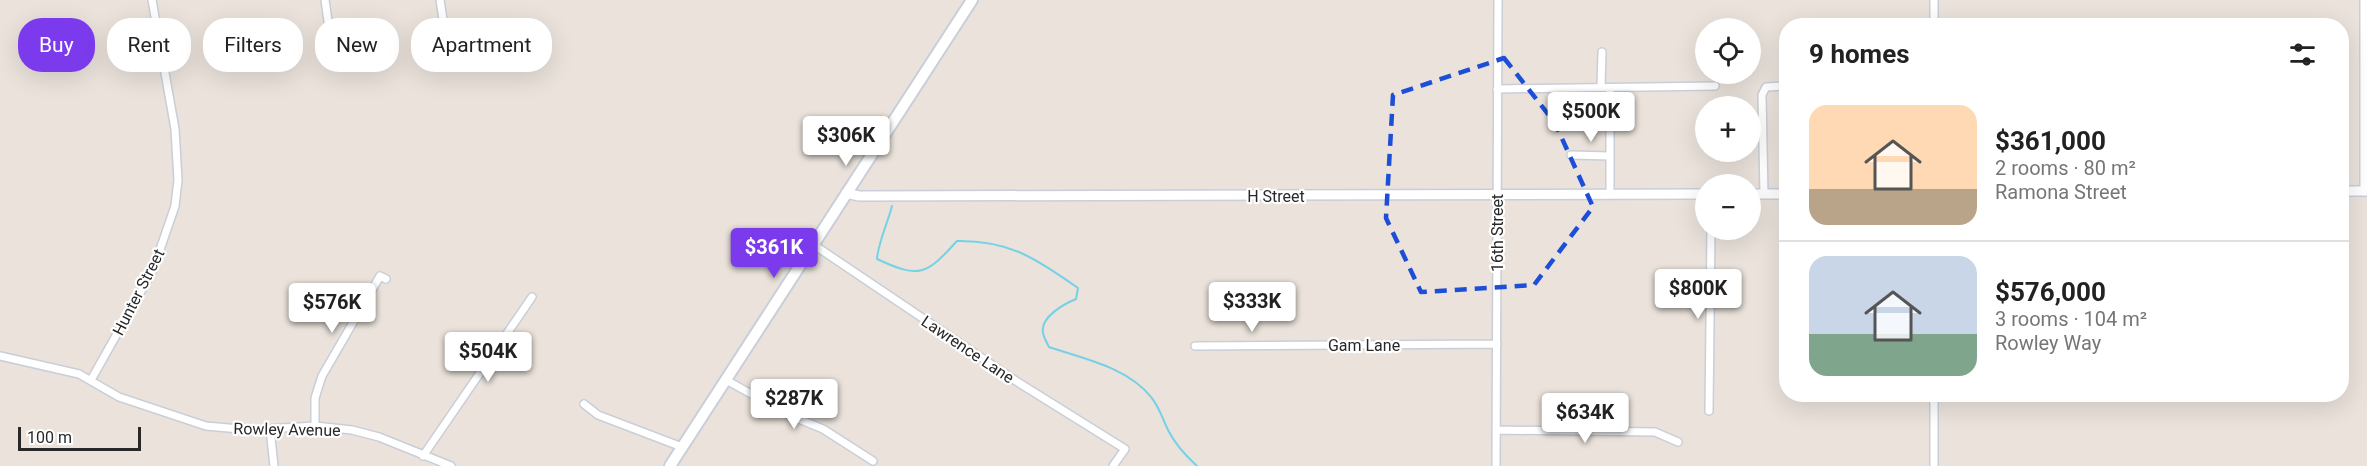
<!DOCTYPE html>
<html lang="en">
<head>
<meta charset="utf-8">
<style>
	body { margin:0; font-family:Roboto,sans-serif; background:#f2f2f2; color:#222; height:100vh; display:flex; flex-direction:column; font-size:22px; white-space:nowrap }
	* { box-sizing:border-box; margin:0 }
	p { font-size:20px; color:#767676 }
	.icon { flex:none; width:33px; height:33px; fill:none; stroke:currentColor; stroke-width:2; stroke-linecap:round; stroke-linejoin:round }
	.map { position:relative; flex:1; overflow:hidden }
	.sheet { position:absolute; left:1779px; top:18px; width:570px; height:384px; display:flex; flex-direction:column; background:#fff; border-radius:24px; box-shadow:0 6px 24px #0002 }
	.sheet>* { flex:none }
	.banner { position:absolute; left:18px; top:18px; width:570px; height:54px; display:flex; gap:12px }
	.controls { position:absolute; left:1695px; top:18px; display:grid; gap:12px }
	.controls a { display:grid; place-items:center; width:66px; height:66px; border-radius:50%; background:#fff; box-shadow:0 6px 24px #0002; font-size:30px }
	.scale { position:absolute; left:18px; bottom:15px; width:123px; box-sizing:border-box; padding-left:6px; border:3px solid #282828; border-top:0; font-size:16px; line-height:21px; white-space:nowrap; color:#282828; -webkit-text-stroke:4px #fff; paint-order:stroke }
	.price { position:absolute; translate:-50% -51px; padding:0 14px; border-radius:6px; background:#fff; color:#222; font-size:20px; line-height:39px; filter:drop-shadow(0 2px 3px #0008) }
	.price::after { content:''; position:absolute; left:50%; top:36px; width:18px; height:14px; margin-left:-9px; background:inherit; clip-path:polygon(0 0,100% 0,50% 100%) }
	.price.active { background:#7c3aed; color:#fff }
	ul { padding:0; list-style:none }
	li { display:flex; align-items:center; gap:18px; height:150px; padding:0 30px }
	li+li { border-top:2px solid #e0e0e0 }
	li span { display:grid; place-items:center; flex:none; width:168px; height:120px; border-radius:18px; color:#555 }
	li>.icon { margin-inline-start:auto }
	span .icon { width:72px; height:72px; fill:#fffc; stroke-width:1 }
	li b { font-size:26px }
	h2 { display:flex; justify-content:space-between; align-items:center; height:72px; padding:0 30px; font-size:26px }
	.pill { padding:0 21px; border-radius:24px; background:#fff; box-shadow:0 6px 24px #0002; font-size:21px; line-height:54px }
	.pill.active { background:#7c3aed; color:#fff }
	.map>svg:first-child { display:block }
	.lines { fill:none; stroke-linecap:round; stroke-linejoin:round }
	.stream { stroke:#75d2e5; stroke-width:2 }
	.minor-casing { stroke:#c9ced9; stroke-width:10 }
	.tertiary-casing { stroke:#c9ced9; stroke-width:12 }
	.secondary-casing { stroke:#c9ced9; stroke-width:14 }
	.minor { stroke:#fff; stroke-width:7 }
	.tertiary { stroke:#fff; stroke-width:9 }
	.secondary { stroke:#fff; stroke-width:10 }
	.marked { fill:none; stroke:#1d4ed8; stroke-width:4.5; stroke-dasharray:12 8; stroke-linejoin:round }
	.labels { text-anchor:middle; stroke-width:4.5; stroke-linejoin:round; paint-order:stroke }
	.street-label { font-size:16px; fill:#282828; stroke:#fff }
</style>
</head>
<body>
<div class="map">
<svg width="2367" height="466" viewBox="0 0 2367 466">
	<rect width="100%" height="100%" fill="#eae2db"/>
	<g class="lines">
		<path class="stream" d="M892 206C888 222 878 243 877 259 920 279 926 275 957 241 1009 240 1037 259 1078 288L1076 299C1064 304 1040 317 1043 333 1044 338 1047 343 1049 347 1084 359 1127 367 1151 397 1159 406 1163 420 1168 430 1175 444 1186 456 1197 466"/>
		<g class="minor-casing">
			<path id="minor" d="M325 0 332 49
				M440 0 447 45 458 48
				M1934 26V0
				M1601 87 1602 52
				M1497 89 1715 86
				M1571 155 1610 156
				M1610 194V88
				M1764 194 1762 95 1766 87 1786 86
				M814 245 1016 381 1125 449 1113 466
				M1195 346 1497 344
				M0 356 79 374 119 397 206 426 251 430 315 426 352 430 379 437 451 466
				M91 380 153 270 175 206 178 180 175 129 152 0
				M726 380 789 415 823 429 873 461
				M1934 394V466
				M584 404 598 415 682 447
				M1709 411 1711 230
				M315 426V398L322 376 380 276 386 279
				M270 429 274 466
				M1496 430 1655 432 1678 442
				M423 456 532 297
				M1496 466 1498 0"/>
		</g>
		<g class="tertiary-casing">
			<path id="tertiary" d="M2342 191H2367
				M2365 191V0
				M846 193 859 196 1706 194
				M1750 194H1786"/>
		</g>
		<g class="secondary-casing">
			<path id="secondary" d="M670 466 972 0"/>
		</g>
		<use href="#minor" class="minor"/>
		<use href="#tertiary" class="tertiary"/>
		<use href="#secondary" class="secondary"/>
	</g>
	<path class="marked" d="M1504 58 1555 123 1593 207 1534 285 1421 292 1386 218 1393 95Z"/>
	<g class="labels">
		<g class="street-label">
			<text x="1276" y="202">H Street</text>
			<text transform="translate(1497 233) rotate(-90)" y="6">16th Street</text>
			<text transform="translate(138 292) rotate(-63)" y="6">Hunter Street</text>
			<text x="1364" y="351">Gam Lane</text>
			<text transform="translate(968 349) rotate(34)" y="6">Lawrence Lane</text>
			<text transform="translate(287 429) rotate(1)" y="6">Rowley Avenue</text>
		</g>
	</g>
</svg>
<div class="controls">
<a><svg class="icon" aria-label="locate" viewBox="0 0 24 24"><circle cx="12" cy="12" r="6"/><path d="M12 2v4M12 18v4M2 12h4M18 12h4"/></svg></a>
<a>+</a>
<a>−</a>
</div>
<div class="scale">100 m</div>
<b class="price" style="left:1591px;top:143px">$500K</b>
<b class="price" style="left:846px;top:167px">$306K</b>
<b class="price active" style="left:774px;top:279px">$361K</b>
<b class="price" style="left:1698px;top:320px">$800K</b>
<b class="price" style="left:1252px;top:333px">$333K</b>
<b class="price" style="left:332px;top:334px">$576K</b>
<b class="price" style="left:488px;top:383px">$504K</b>
<b class="price" style="left:794px;top:430px">$287K</b>
<b class="price" style="left:1585px;top:444px">$634K</b>
<div class="banner">
<a class="pill active">Buy</a>
<a class="pill">Rent</a>
<a class="pill">Filters</a>
<a class="pill">New</a>
<a class="pill">Apartment</a>
</div>
<section class="sheet">
<h2>9 homes<svg class="icon" aria-label="filters" viewBox="0 0 24 24"><path d="M4 7h16M4 17h16"/><circle cx="9" cy="7" r="2"/><circle cx="15" cy="17" r="2"/></svg></h2>
<ul>
<li><span style="background:linear-gradient(#ffd9b3 70%,#b9a48a 0)"><svg class="icon" aria-label="home" viewBox="0 0 24 24"><path d="M3 11l9-7 9 7M6 9v11h12V9"/></svg></span><div><b>$361,000</b><p>2 rooms · 80 m²</p><p>Ramona Street</p></div></li>
<li><span style="background:linear-gradient(#c9d6e8 65%,#7fa58c 0)"><svg class="icon" aria-label="home" viewBox="0 0 24 24"><path d="M3 11l9-7 9 7M6 9v11h12V9"/></svg></span><div><b>$576,000</b><p>3 rooms · 104 m²</p><p>Rowley Way</p></div></li>
</ul>
</section>
</div>
</body>
</html>
